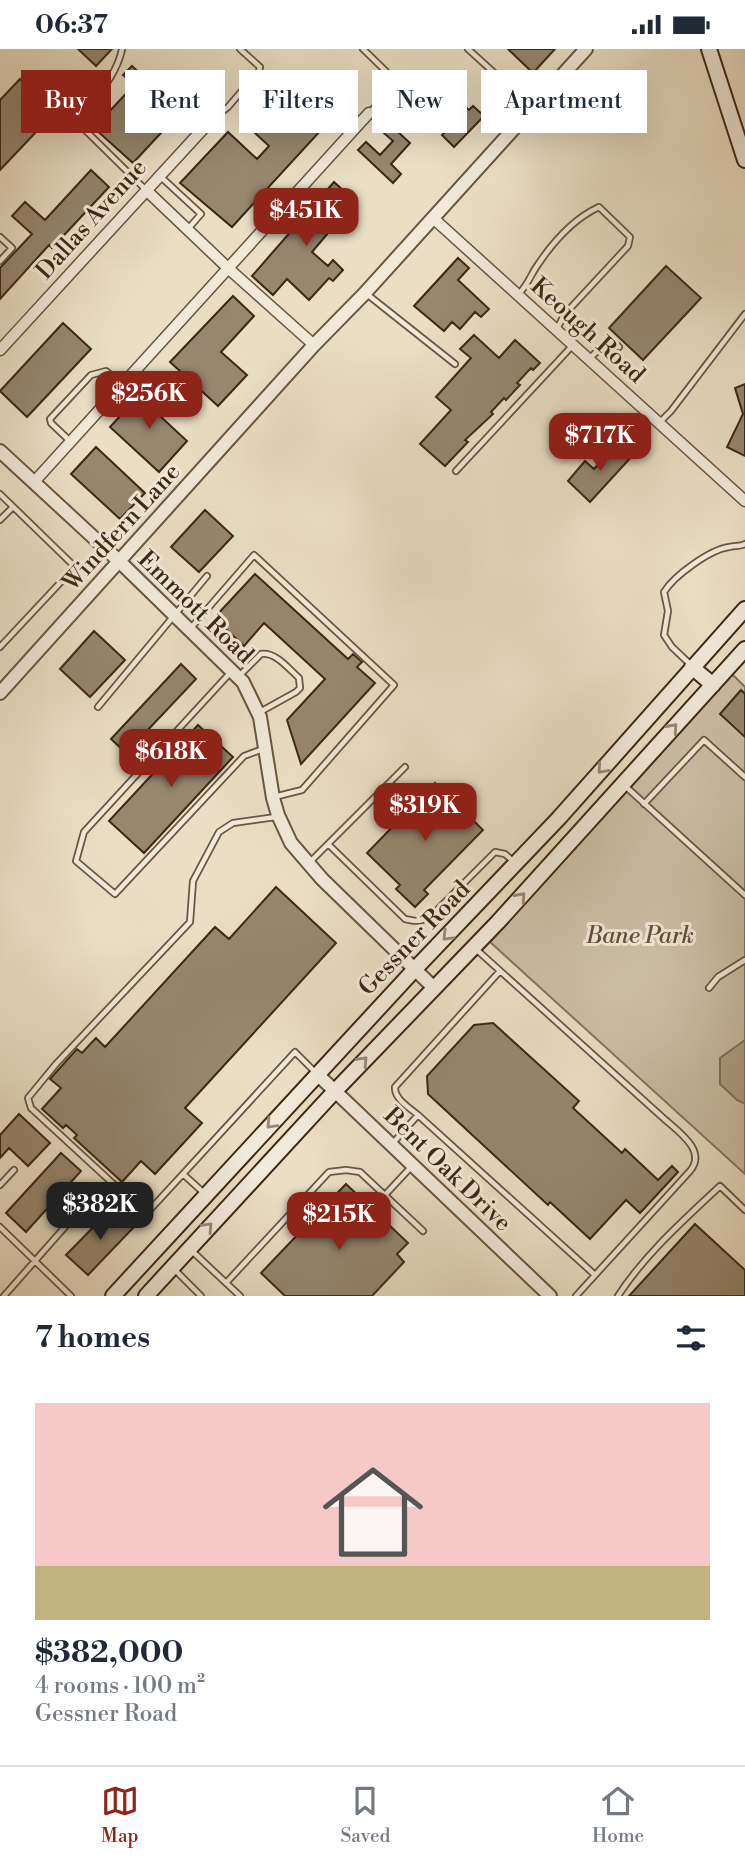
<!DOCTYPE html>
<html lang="en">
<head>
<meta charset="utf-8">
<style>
	body { margin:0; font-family:"Libre Bodoni",serif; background:#f6f6f7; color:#1f2937; height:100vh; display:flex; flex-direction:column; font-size:26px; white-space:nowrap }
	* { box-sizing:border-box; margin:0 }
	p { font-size:23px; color:#747a83 }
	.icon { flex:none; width:38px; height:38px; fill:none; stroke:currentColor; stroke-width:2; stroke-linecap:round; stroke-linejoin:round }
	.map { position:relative; height:1247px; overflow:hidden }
	.drawer { display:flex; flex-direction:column; background:#fff; flex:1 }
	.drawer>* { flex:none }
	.banner { position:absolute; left:21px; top:21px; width:704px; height:63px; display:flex; gap:14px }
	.price { position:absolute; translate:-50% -60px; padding:0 16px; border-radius:14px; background:#8f2418; color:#fff; font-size:23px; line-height:46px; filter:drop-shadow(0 2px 4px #0008) }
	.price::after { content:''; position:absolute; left:50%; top:42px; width:21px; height:16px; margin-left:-10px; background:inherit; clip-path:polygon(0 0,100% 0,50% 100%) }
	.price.selected { background:#222; color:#fff }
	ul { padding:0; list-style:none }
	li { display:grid; align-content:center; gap:14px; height:371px; padding:0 35px }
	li+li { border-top:2px solid #e0e1e3 }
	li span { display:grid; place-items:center; height:217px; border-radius:0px; color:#555 }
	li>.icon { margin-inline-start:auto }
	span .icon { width:126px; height:126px; fill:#fffc; stroke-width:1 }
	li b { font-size:30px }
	h2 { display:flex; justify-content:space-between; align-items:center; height:84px; padding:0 35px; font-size:30px }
	.chip { padding:0 24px; border-radius:0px; background:#fff; box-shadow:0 7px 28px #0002; font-size:24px; line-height:63px }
	.chip.selected { background:#8f2418; color:#fff }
	.status { display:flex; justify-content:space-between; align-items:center; height:49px; padding:0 35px; background:#fff; direction:ltr }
	.status svg { height:19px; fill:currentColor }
	.tab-bar { display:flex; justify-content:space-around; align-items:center; height:98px; border-top:2px solid #e0e1e3; background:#fff; font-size:19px; color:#747a83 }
	.tab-bar a { display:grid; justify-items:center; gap:4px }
	.tab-bar .selected { color:#8f2418 }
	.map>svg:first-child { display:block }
	.green { fill:#ccc0a6; stroke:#84745c; stroke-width:2 }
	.water { fill:#afa188; stroke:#817159; stroke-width:2 }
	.building { fill:#96876f; stroke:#3c2813; stroke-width:2 }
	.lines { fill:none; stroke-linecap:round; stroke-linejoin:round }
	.service-casing { stroke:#68563f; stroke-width:8 }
	.minor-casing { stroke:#68563f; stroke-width:13 }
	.tertiary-casing { stroke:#68563f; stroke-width:16 }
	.secondary-casing { stroke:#3c2813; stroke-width:18 }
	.service { stroke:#f1ead9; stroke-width:4.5 }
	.minor { stroke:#f1ead9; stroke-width:10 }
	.tertiary { stroke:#f1ead9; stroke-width:12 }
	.secondary { stroke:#f1ead9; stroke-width:14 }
	.oneway { stroke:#968976 }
	.labels { text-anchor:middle; stroke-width:6; stroke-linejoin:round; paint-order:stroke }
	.street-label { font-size:24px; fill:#3c2813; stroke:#f1ead9 }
	.park-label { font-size:24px; font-style:italic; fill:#604e38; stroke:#f1ead9 }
</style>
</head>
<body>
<div class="status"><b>06:37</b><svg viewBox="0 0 49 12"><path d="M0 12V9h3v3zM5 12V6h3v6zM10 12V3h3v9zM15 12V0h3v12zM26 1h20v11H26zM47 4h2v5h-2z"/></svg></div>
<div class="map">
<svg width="745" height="1247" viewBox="0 0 745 1247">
	<rect width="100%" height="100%" fill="#eadfc4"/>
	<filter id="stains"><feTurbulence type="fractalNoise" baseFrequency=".00286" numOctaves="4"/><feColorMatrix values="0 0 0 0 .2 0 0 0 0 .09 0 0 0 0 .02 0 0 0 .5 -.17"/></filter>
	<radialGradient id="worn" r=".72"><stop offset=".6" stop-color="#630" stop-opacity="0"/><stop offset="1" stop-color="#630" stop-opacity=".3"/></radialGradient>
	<path class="green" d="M732 625 745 638V1125L490 893Z"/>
	<path class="water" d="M745 991V1055L737 1051 720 1035V1009Z"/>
	<path class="building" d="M78 0H112L96 17Z
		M508 0H555L533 24Z
		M132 17 191 72 183 81 173 71 133 114 94 79 134 36 123 26Z
		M334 25 355 44 232 178 180 134 228 83 257 110 269 97 255 84 281 56 295 68Z
		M20 30 55 63 0 121V51Z
		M461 54 469 61 473 57 484 67 454 98 442 86 460 67 454 61Z
		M384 70 410 94 391 115 401 125 393 134 358 101 366 93 380 106 393 92 377 78Z
		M91 121 109 138 52 199 49 196 0 250V219L32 185 12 167 25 153 45 171Z
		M334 133 355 152 312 203 328 217 333 211 343 221 333 232 329 229 309 251 287 230 273 246 252 227Z
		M458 209 469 219 458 231 489 260 481 268 475 263 460 280 452 273 444 282 414 257Z
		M666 217 701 249 643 311 609 279Z
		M233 247 254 267 221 303 247 326 218 357 170 313Z
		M63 274 91 300 27 368 0 342Z
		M474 286 499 309 515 291 540 314 533 321 531 319 517 334 520 336 506 351 504 349 491 363 493 365 465 391 468 393 445 417 420 395 451 361 436 348 471 309 460 300Z
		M745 335V407L727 398 743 365 735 339Z
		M145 340 166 360 160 367 187 392 159 423 110 378Z
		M619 393 633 406 590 453 568 432 585 412 594 420Z
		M96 398 145 444 120 470 71 425Z
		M205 461 233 487 199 523 171 498Z
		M255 525 348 610 353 605 362 613 357 618 375 634 301 715 287 671 325 630 264 574 244 597 214 569Z
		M94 582 125 611 90 648 60 620Z
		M181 615 196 630 126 704 111 690Z
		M741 641 745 645V688L720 665Z
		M198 676 233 708 144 804 109 772Z
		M435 734 483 781 424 841 428 845 415 858 396 840 400 836 367 804Z
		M276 838 336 894 185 1059 202 1074 155 1125 141 1112 122 1133 74 1089 77 1086 66 1076 63 1079 42 1060 61 1039 50 1030 77 1000 82 1004 96 989 105 998 215 878 229 890Z
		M493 974 579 1052 573 1059 622 1104 625 1100 658 1131 672 1117 678 1123 640 1164 626 1151 590 1190 550 1153 548 1156 428 1045 427 1027 474 976Z
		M19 1065 50 1094 28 1117 9 1099 0 1109V1086Z
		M61 1104 81 1122 26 1183 6 1164Z
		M346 1135 408 1194 397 1205 404 1213 372 1247H285L261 1224Z
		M112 1159 133 1179 88 1226 66 1206Z
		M695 1175 745 1221V1247H629Z"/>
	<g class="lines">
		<g class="service-casing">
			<path id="service" d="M122 0C119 16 109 32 99 45 92 54 82 61 79 72L83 79 145 140
				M363 0 398 34 369 64
				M468 0 532 58
				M215 68 228 58 259 22 260 18 240 0
				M161 128 201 165 188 180
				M0 188 12 199 0 212
				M368 246 455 315
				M518 246C530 233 530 226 539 214 554 192 575 169 599 158L630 188 628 197 564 266 557 280
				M590 309 608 292 611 291 619 298
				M659 374 671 362 745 265
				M70 392 51 374 50 370 91 326 106 322 122 336
				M456 422 573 296
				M0 445 72 515 73 520 0 598
				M0 471 13 458
				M190 580 254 506 394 636 302 741 274 748
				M691 616 672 598 664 586 668 562 664 543C674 527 709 501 729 498 735 496 739 498 745 495
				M230 624 84 783 76 812 115 845 244 707 263 700
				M240 626 261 605C276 603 288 619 299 629L300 639 296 643 260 663
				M98 658 207 527
				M624 736 745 846
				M644 755 704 691 745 728
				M328 795 405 870C417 873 422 873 432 866L495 803 505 805 513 812
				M309 814 405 718
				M477 901 661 1067C676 1081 708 1101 690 1122L576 1247
				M709 939 718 928 745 911
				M418 1066 595 1226
				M393 1094 418 1066C410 1059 394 1050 395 1038L500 922
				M183 1125 146 1165 31 1059 28 1049 56 1015 190 873 193 832 219 783 233 774 276 768
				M0 1136 14 1121
				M205 1145 183 1125 295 1003 316 1024
				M385 1146 411 1118
				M0 1178 71 1247
				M192 1202 240 1247
				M175 1221 201 1247
				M226 1234 329 1123 346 1121 360 1123 423 1182
				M4 1247 94 1145
				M618 1247C645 1205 684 1171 720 1137L745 1161"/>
		</g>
		<g class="minor-casing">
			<path id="minor" d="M146 141 229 220 314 296
				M433 169 745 452
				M0 301 214 68
				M34 433 369 64"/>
		</g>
		<g class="tertiary-casing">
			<path id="tertiary" d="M0 402 119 512 243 633 260 668 273 749 278 766 291 794 322 830 433 938
				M0 644 314 296 365 244 586 0
				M317 1025 550 1247"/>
		</g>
		<g class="secondary-casing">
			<path id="secondary" d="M709 0 745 111
				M692 618 713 636
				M113 1247 415 920 559 769 745 560
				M146 1247 335 1042 498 873 745 600"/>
		</g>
		<use href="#service" class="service"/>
		<use href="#minor" class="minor"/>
		<use href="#tertiary" class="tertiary"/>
		<use href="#secondary" class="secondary"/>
	</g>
	<defs><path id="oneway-chevron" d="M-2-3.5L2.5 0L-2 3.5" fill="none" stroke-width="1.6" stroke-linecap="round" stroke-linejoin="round" transform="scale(1.75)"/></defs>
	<g class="oneway">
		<use href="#oneway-chevron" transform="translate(673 679) rotate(-48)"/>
		<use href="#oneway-chevron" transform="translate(602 720) rotate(131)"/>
		<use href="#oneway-chevron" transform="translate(521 848) rotate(-48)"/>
		<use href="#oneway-chevron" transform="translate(447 887) rotate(135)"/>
		<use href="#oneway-chevron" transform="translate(363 1012) rotate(-47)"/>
		<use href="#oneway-chevron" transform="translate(271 1075) rotate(133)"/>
		<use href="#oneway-chevron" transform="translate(208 1178) rotate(-47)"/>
	</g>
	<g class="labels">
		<g class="street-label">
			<text transform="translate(91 170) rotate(-48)" y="8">Dallas Avenue</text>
			<text transform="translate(588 281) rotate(42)" y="8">Keough Road</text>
			<text transform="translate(121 478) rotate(-48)" y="8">Windfern Lane</text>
			<text transform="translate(196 558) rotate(44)" y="8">Emmott Road</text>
			<text transform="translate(414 889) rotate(-46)" y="8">Gessner Road</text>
			<text transform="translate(448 1120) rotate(44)" y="8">Bent Oak Drive</text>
		</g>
		<g class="park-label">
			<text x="640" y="894">Bane Park</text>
		</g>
	</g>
	<rect width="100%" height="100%" filter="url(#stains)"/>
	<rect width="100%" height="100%" fill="url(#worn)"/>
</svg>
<b class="price" style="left:306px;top:199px">$451K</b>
<b class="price" style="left:149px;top:382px">$256K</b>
<b class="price" style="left:600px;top:424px">$717K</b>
<b class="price" style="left:171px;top:740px">$618K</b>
<b class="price" style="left:425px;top:794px">$319K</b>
<b class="price selected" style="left:100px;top:1193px">$382K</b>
<b class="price" style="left:339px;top:1203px">$215K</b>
<div class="banner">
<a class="chip selected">Buy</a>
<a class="chip">Rent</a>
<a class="chip">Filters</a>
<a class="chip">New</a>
<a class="chip">Apartment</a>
</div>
</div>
<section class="drawer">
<h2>7 homes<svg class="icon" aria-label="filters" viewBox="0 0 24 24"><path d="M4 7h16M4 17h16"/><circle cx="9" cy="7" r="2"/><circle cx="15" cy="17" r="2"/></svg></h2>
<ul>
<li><span style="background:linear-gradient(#f6c9c9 75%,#c2b280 0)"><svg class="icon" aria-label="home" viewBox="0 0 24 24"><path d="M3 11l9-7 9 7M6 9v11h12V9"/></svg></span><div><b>$382,000</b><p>4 rooms · 100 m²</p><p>Gessner Road</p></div></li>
</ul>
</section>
<nav class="tab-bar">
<a class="selected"><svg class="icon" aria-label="map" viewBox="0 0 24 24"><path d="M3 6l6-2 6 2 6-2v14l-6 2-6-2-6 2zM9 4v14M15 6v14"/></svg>Map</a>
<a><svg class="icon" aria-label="saved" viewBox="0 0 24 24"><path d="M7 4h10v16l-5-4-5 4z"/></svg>Saved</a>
<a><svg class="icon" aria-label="home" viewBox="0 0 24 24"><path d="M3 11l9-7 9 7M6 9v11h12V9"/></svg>Home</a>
</nav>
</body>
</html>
